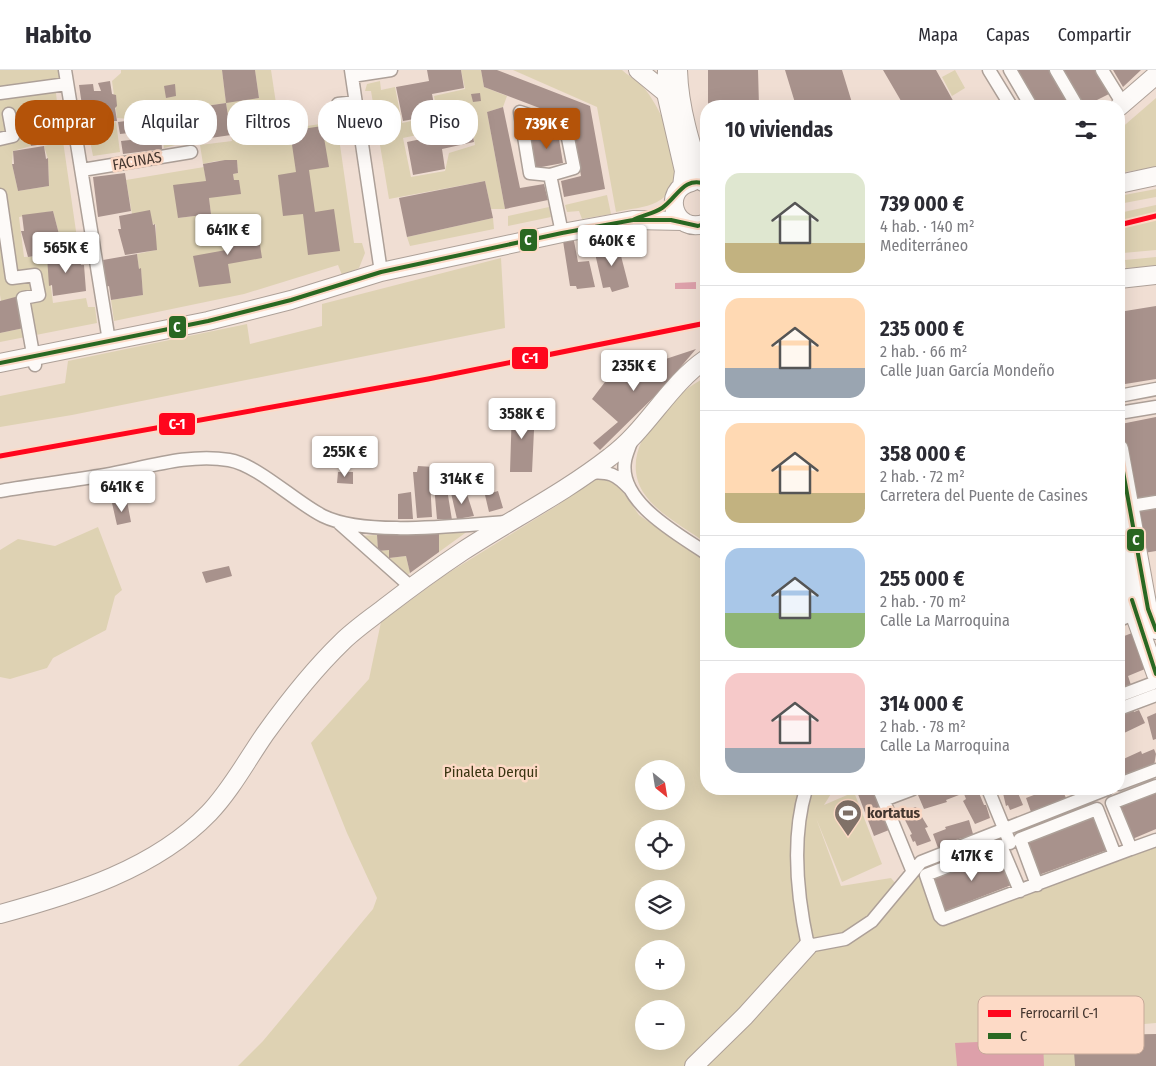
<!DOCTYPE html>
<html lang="es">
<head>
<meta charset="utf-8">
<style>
	body { margin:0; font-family:"Fira Sans Condensed",sans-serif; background:#f2f2f3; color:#2b2b33; height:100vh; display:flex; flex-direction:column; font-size:19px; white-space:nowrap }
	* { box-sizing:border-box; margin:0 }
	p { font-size:16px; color:#7c7c81 }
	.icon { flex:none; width:28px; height:28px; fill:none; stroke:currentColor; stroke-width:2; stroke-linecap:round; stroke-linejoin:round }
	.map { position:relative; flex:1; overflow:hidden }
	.drawer { position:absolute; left:700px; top:30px; width:425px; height:695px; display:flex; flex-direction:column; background:#fff; border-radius:20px; box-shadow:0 5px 20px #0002 }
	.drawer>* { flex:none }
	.top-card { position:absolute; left:15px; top:30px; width:475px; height:45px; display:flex; gap:10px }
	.needle { width:32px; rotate:150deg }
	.controls { position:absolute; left:635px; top:690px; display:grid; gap:10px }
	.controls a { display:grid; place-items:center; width:50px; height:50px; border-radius:50%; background:#fff; box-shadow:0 5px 20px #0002; font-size:25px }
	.price { position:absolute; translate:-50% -42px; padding:0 11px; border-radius:5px; background:#fff; color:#222; font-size:16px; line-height:32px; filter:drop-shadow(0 1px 2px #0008) }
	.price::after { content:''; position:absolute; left:50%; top:30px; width:15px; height:11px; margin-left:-8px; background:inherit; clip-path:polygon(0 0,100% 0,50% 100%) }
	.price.selected { background:#b45309; color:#fff }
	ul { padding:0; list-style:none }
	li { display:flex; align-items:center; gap:15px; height:125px; padding:0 25px }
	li+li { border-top:1px solid #e1e1e2 }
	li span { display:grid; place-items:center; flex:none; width:140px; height:100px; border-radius:15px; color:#555 }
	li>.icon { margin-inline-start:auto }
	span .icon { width:60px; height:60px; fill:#fffc; stroke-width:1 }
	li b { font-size:21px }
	h2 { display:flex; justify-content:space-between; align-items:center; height:60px; padding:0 25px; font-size:21px }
	.pill { padding:0 18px; border-radius:20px; background:#fff; box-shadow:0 5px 20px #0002; font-size:18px; line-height:45px }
	.pill.selected { background:#b45309; color:#fff }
	header { display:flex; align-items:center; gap:30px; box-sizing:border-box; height:70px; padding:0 25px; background:#fff; border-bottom:1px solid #e1e1e2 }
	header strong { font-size:24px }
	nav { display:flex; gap:28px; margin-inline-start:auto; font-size:18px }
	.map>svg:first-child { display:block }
	.green { fill:#ded2b3; fill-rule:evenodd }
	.water { fill:#dda0aa }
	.building { fill:#a8928c }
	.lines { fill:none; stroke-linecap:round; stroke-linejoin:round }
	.street-casing { stroke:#ada098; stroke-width:15 }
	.secondary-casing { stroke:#ada098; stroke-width:20 }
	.street { stroke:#fdfaf8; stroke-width:12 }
	.secondary { stroke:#fdfaf8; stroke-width:18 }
	.bus-1-casing { stroke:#fddac6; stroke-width:8 }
	.bus-1 { stroke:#2a6822; stroke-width:4 }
	.rail-1-casing { stroke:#fddac6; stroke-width:9 }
	.rail-1 { stroke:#ff061d; stroke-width:5 }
	.labels { text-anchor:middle; stroke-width:5; stroke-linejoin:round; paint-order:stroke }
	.street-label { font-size:15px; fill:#44362f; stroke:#fddac6 }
	.park-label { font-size:15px; fill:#3a3512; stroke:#fddac6 }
	.poi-label { font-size:15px; font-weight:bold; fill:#44362f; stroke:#fddac6; text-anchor:start }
	.key { fill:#fddac6; stroke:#c6a999; stroke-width:1 }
	.key-label { font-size:14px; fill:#44362f }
	.line-badge { stroke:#fddac6; stroke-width:2 }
	.badge-label { font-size:14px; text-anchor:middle; font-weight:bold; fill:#fff }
</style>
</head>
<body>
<header>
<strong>Habito</strong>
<nav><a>Mapa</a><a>Capas</a><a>Compartir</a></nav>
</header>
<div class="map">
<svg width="1156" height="996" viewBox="0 0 1156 996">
	<rect width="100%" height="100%" fill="#f0ded3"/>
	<path class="green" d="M0 0H63L64 11 0 21Z
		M121 0H222L226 32 259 28 255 0H271L280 60 320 54 344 47 345 52 337 54 354 173H362L365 183 359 198 342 205 338 195 244 224 114 251 111 230 143 225 141 199H139L137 184 156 180V155L132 144 126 110 204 97 206 111 178 148 211 144 209 128 234 110 233 104 238 103 237 90 216 91 203 94 200 75 232 71 226 33 185 39 190 71 164 78 159 45 131 49 117 48 112 11 121 3Z
		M461 0H481L484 17 507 26 503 37 487 42 505 139H491L485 111 389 129 371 21H365L367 14 380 11 381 20 395 17 402 53 434 46 436 61 403 68 411 107 445 101 449 83 475 75 468 36 436 38 434 26 465 19Z
		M513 0H622C630 7 642 14 648 23 666 49 696 112 657 132 646 138 628 139 616 142L597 37Z
		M955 0 965 18 952 26 942 7Z
		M55 14 57 32 19 38 25 50 31 76 13 81 12 94 18 121 49 116 48 89 44 76 63 71 79 182H59L60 168 53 141 19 147 24 187 47 186 53 233 86 228 88 237H95L97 253 0 272V263L24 258 1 231 0 225V22Z
		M1156 28V97L1119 103V60Z
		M116 52 120 82 93 86 87 56Z
		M1156 119V127L1119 134V126Z
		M607 125 611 144 582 149 579 141 567 142 565 135Z
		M1156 135V180L1123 183 1119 160V143Z
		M549 137 551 147 508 156V146Z
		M493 148 494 159 410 176 407 167Z
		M1156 187V196L1126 198 1125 190Z
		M501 188 505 258 72 345 0 357V326L65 313 68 291 247 254 250 274 322 256V234Z
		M706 307V473C686 458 657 444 643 422 616 378 670 326 706 307Z
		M611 405 639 445 706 492V719H834L824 735 854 722 882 794 842 812 816 748 841 816 891 808 902 821 921 799 939 848 1156 771V953L981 968 1156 964V996H238L263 971 373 839 377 828 347 763 311 673 369 609 381 552 445 505 558 435 593 408ZM644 699H676V731H644ZM644 759H676V791H644ZM644 819H676V851H644ZM644 879H676V911H644ZM644 939H676V971H644Z
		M98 457 122 520 115 526 106 560 53 588 47 598 10 609 0 607V480L18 469 55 476Z
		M472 458 439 482V461Z
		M377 465 378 481 389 480V488L406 486 410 503 405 507 359 466Z"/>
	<path class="water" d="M696 212V219H675V213Z
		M1043 969 1044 996H957L955 973Z"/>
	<path class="building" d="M222 0H255L259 28 226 33Z
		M427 0H461L464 18 432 24 436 45 403 51 396 17 429 11Z
		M481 0H497L590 36 605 119 564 127 561 111 581 106 571 50 484 17Z
		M708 0H758L759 36H708Z
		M785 0H842L853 36H796Z
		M883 0H936L956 36H904Z
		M1017 0H1050L1071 36H1038Z
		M1063 0H1097L1111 23 1085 36Z
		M1113 0H1141L1123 17Z
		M110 11 112 24 116 25 117 36 115 38 117 51 105 52 103 45H96L98 53 85 56 79 15 93 14 94 21H101L98 13Z
		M175 14 176 26 166 28 164 16Z
		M480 23 481 31 473 32 471 24Z
		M226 33 231 65 190 71 185 39Z
		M503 37 520 118 544 114 548 130 505 139 487 42Z
		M56 38 57 44H61L63 71 31 76 30 66H27L25 50H27L24 43 36 41 38 49 44 48 43 40Z
		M468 39 474 72 442 79 445 99 413 105 407 72 440 65 436 45Z
		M158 47 160 59 152 60 154 66 161 65 162 79 123 84 121 71 130 70 129 63 120 64 118 52Z
		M322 56 329 97 309 100 315 142 334 139 340 181 308 185 303 144 283 146 278 105 296 102 290 61Z
		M558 63 563 93 536 98 531 68Z
		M44 76 46 89 48 88 49 116 18 121 12 94H14L13 81Z
		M225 90H237L238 103 233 104 234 110H239L241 124 209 128 211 144 178 148 173 115 206 111 203 94Z
		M125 103 131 141 98 147 93 107Z
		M485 111 493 148 407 167 399 128Z
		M150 140 153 155 155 154 157 180 125 185 118 159H121L119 146Z
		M53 141 60 168 57 169 59 182 28 187 21 161H24L22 145Z
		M257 155 262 188 228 194 231 213 199 217 193 186 226 180 224 159Z
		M563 171H574L578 192 589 191 595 217 577 219 576 216H570Z
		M628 173V178L620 182 629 217 612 222 610 217 603 218 594 179Z
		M79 182 81 195H84L86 221 53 226 52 215 49 216 47 186Z
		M137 184 139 199 141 198 143 225 111 230 109 216 106 217 103 190Z
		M19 226 24 258 0 263V231Z
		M1156 236V309L1119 315V242Z
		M696 279 661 320 600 380 593 373 618 352 592 329 608 308Z
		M512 338 535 339 532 402H510Z
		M1156 347V427L1133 430 1121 354Z
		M418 396 434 397V409L430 410 432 447 417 448 413 402H417Z
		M338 402H353V414L337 413Z
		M446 413 452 450 437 449 434 415Z
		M466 421 474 446 457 449 451 423Z
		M498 421 503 438 489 442 485 425Z
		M411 422 413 449H398V424Z
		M127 431 131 452 117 455 112 433Z
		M1156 438V481L1144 483 1139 441Z
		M413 461H439V482L410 503 406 486 389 488V480L378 481 377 465Z
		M229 496 232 506 206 513 202 502Z
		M1132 563 1145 599 1128 606 1131 615 1119 620V568Z
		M1133 639 1134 642 1139 640 1145 653 1122 664 1119 663V648Z
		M1156 643V669L1153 670 1147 647Z
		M1154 679 1156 684 1154 696 1123 706 1119 691 1141 681 1142 684Z
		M856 719H873L889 760 874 766Z
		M928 719 931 721 957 719 959 725 946 730 947 732 924 739 918 725Z
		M962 719H980L981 722 979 723 984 735H986L990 748 975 754 963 731 966 729Z
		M1002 719H1019L1018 723 1023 735 1010 740 1008 735 1006 736Z
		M1043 719H1062L1066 728 1044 739 1031 742 1026 728 1039 723 1038 721Z
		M1156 722V759L1130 770 1118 737Z
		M916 737 928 757 925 758 931 771 917 776 915 771 913 772 910 765 912 764 903 746 905 745 904 741Z
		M1096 746 1110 779 1036 806 1024 773Z
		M969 750 973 764 963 770 962 768 950 772 951 774 944 777 943 775 938 778 933 764 946 759 945 757Z
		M1002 781 1014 814 942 842 930 810Z
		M1156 964V996H1075L1073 966Z"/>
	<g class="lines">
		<g class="street-casing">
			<path id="street" d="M65 0 109 271
				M351 0 381 202
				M989 0 1011 36
				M1010 0 1031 36
				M1056 0 1077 36
				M1102 0 1123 34
				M352 6 391 0
				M0 23 67 14
				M338 34 356 32
				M0 69 13 66 9 44
				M82 100 191 82
				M550 105 530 103 520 42 566 58 574 98 550 105 562 163
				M0 125 12 208 35 205 39 225 23 228 35 295
				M1119 326 1156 319
				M1119 343 1156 337
				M632 369C630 376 626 384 625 391 618 432 678 464 706 483
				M589 403C609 401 616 404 630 419
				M0 421C35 415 70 411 105 405 145 398 188 383 229 390 258 395 295 432 323 446 366 467 459 455 507 452
				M1119 438 1156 432
				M339 453 411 517
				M1119 550 1141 541
				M1119 626 1156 612
				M1119 639 1156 625
				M1119 714 1156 700
				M1156 716 1112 733 1131 779 1156 770
				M806 719C791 769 797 826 808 876L845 869 872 851 921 792 1107 719
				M879 719 912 800
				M988 719 1010 773
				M884 730 913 719
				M1037 815 1020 769 1097 739 1115 785
				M1020 821 1001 776 926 805 940 846 943 849 1131 779"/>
		</g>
		<g class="secondary-casing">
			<path id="secondary" d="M638 0 666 23 673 19
				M667 0 666 23 684 101 682 116
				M678 0C679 38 691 76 703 112
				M1119 37 1156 5
				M692 112C660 119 674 166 706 153
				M1119 114 1156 106
				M1119 209 1156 205
				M0 293 208 251 291 230 381 202 562 163 633 150 683 151
				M1119 379 1148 539 1156 560
				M1119 469 1134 543 1156 604
				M0 844C74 824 155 799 209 743 231 720 247 690 265 664 288 632 313 600 342 572 354 560 370 549 384 538 410 518 436 499 463 481 512 449 564 423 610 387 647 360 668 315 706 289
				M694 996 745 946 808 876"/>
		</g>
		<use href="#street" class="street"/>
		<use href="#secondary" class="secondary"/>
		<g class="bus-1-casing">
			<path id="bus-1" d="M633 150C642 145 653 144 662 138 678 127 683 106 706 114
				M0 293 208 251 291 230 381 202 562 163 633 150H671L698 156 706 153
				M1119 379 1148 539 1156 560
				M1132 530 1156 604"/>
		</g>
		<use href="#bus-1" class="bus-1"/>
		<g class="rail-1-casing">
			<path id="rail-1" d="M1119 155 1156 146
				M0 386 428 309 706 253"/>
		</g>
		<use href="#rail-1" class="rail-1"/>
	</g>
	<defs>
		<g id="stadium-pin" transform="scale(1.4375)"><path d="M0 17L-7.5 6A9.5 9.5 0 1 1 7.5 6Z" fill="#807168" stroke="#fddac6"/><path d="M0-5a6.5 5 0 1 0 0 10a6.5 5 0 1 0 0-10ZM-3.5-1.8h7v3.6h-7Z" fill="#fff"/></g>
	</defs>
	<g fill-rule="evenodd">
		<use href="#stadium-pin" x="848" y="743"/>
	</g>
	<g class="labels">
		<g class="street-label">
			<text transform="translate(137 91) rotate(-10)" y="5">FACINAS</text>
		</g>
		<g class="park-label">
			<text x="491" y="707">Pinaleta Derqui</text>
		</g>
		<g class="poi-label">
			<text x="867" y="748">kortatus</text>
		</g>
	</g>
	<rect x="978" y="926" width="166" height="58" rx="8" class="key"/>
	<rect x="988" y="940" width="23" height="7" fill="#ff061d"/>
	<rect x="988" y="963" width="23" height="6" fill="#2a6822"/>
	<g class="key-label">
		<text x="1020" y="948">Ferrocarril C-1</text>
		<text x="1020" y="971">C</text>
	</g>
	<g class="line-badge">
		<rect x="519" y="158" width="19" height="24" rx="5" fill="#2a6822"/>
		<rect x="168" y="245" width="19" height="24" rx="5" fill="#2a6822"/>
		<rect x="511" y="276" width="38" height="24" rx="5" fill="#ff061d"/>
		<rect x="158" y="342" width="38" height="24" rx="5" fill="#ff061d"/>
		<rect x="1126" y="458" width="19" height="24" rx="5" fill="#2a6822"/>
	</g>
	<g class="badge-label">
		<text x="528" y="175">C</text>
		<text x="177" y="262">C</text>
		<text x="530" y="293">C-1</text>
		<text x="177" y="359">C-1</text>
		<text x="1136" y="475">C</text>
	</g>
</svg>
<div class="controls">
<a><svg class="needle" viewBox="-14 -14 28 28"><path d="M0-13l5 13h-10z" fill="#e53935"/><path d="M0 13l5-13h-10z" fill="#7c7c81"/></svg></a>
<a><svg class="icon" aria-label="locate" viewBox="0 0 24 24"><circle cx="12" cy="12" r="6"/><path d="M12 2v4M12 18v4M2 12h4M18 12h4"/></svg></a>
<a><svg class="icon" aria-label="layers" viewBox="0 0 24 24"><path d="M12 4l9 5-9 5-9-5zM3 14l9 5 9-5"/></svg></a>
<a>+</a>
<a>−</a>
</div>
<b class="price selected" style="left:547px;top:80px">739K €</b>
<b class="price" style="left:228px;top:186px">641K €</b>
<b class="price" style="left:612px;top:197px">640K €</b>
<b class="price" style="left:66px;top:204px">565K €</b>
<b class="price" style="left:634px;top:322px">235K €</b>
<b class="price" style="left:522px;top:370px">358K €</b>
<b class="price" style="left:345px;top:408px">255K €</b>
<b class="price" style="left:462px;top:435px">314K €</b>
<b class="price" style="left:122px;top:443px">641K €</b>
<b class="price" style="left:972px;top:812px">417K €</b>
<div class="top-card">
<a class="pill selected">Comprar</a>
<a class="pill">Alquilar</a>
<a class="pill">Filtros</a>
<a class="pill">Nuevo</a>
<a class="pill">Piso</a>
</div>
<section class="drawer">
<h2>10 viviendas<svg class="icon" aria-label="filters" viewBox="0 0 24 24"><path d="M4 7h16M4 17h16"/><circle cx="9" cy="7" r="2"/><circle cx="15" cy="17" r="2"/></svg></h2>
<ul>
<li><span style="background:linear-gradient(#dfe7d0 70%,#c2b280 0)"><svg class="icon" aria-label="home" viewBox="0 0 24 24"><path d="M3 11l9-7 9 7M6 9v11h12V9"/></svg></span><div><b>739 000 €</b><p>4 hab. · 140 m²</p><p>Mediterráneo</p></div></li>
<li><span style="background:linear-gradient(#ffd9b3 70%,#9aa5b1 0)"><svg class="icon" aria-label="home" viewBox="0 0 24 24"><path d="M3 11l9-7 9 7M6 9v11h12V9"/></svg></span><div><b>235 000 €</b><p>2 hab. · 66 m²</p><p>Calle Juan García Mondeño</p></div></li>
<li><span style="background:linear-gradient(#ffd9b3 70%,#c2b280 0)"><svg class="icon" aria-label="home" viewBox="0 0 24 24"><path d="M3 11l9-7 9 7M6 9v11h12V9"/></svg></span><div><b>358 000 €</b><p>2 hab. · 72 m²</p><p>Carretera del Puente de Casines</p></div></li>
<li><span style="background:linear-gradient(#a9c7e8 65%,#8fb573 0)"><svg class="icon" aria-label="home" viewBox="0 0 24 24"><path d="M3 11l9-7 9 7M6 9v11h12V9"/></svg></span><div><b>255 000 €</b><p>2 hab. · 70 m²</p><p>Calle La Marroquina</p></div></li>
<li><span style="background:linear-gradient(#f6c9c9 75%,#9aa5b1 0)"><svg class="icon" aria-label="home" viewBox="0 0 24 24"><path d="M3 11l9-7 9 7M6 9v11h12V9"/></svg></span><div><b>314 000 €</b><p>2 hab. · 78 m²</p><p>Calle La Marroquina</p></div></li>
</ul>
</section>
</div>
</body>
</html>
